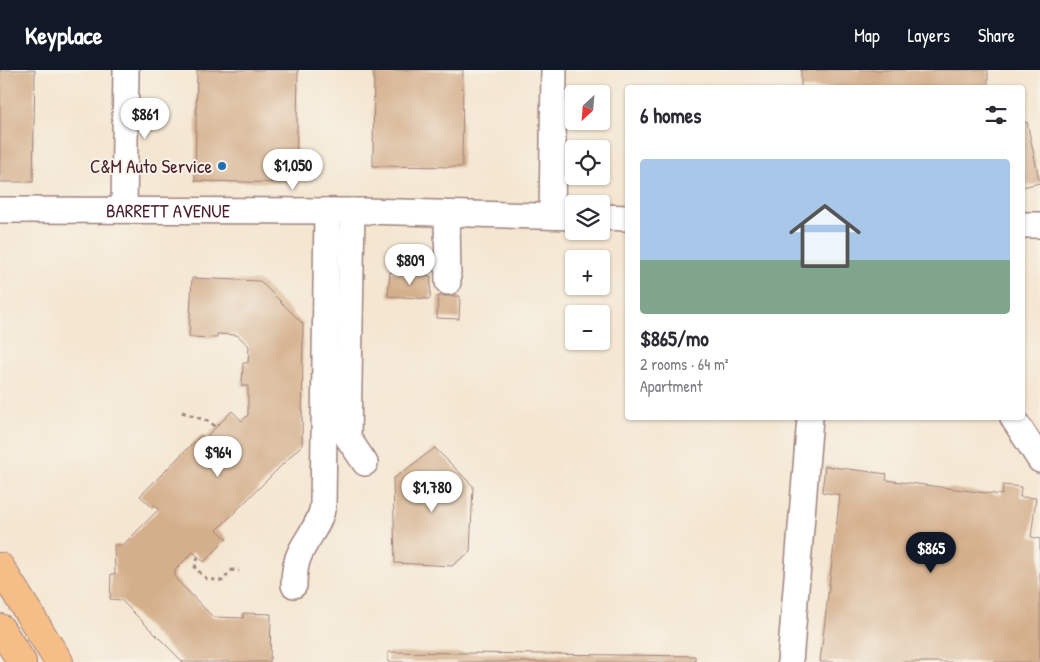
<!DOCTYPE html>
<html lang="en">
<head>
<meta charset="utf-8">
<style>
	body { margin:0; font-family:"Patrick Hand",sans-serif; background:#f2f2f3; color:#2b2b33; height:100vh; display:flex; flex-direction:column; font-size:19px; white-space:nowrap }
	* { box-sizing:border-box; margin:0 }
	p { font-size:16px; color:#7c7c81 }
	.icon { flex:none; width:28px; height:28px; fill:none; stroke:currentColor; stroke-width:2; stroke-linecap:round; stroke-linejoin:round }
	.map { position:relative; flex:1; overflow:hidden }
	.sheet { position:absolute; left:625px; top:15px; width:400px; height:335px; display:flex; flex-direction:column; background:#fff; border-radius:5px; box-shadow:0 1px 4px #0004 }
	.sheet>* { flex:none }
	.needle { width:32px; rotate:206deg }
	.tools { position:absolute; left:565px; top:15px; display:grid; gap:10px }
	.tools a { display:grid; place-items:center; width:45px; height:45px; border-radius:5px; background:#fff; box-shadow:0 1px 4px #0004; font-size:25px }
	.price { position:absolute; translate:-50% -42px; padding:0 11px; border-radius:18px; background:#fff; color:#222; font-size:16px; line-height:32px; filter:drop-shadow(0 1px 2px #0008) }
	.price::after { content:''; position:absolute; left:50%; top:30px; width:15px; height:11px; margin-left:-8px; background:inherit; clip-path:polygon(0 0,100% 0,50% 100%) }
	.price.on { background:#111827; color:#fff }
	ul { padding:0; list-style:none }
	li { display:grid; align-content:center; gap:10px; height:265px; padding:0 15px }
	li span { display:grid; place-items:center; height:155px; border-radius:5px; color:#555 }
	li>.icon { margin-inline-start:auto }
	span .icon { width:90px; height:90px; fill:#fffc; stroke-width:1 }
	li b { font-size:21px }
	h2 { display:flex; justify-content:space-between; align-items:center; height:60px; padding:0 15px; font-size:21px }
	header { display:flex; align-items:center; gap:30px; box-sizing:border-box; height:70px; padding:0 25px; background:#111827; color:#fff }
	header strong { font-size:24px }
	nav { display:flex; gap:28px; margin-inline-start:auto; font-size:18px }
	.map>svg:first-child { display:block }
	.building { fill:#d4af8b }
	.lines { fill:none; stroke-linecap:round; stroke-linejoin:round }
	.minor-casing { stroke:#9f827e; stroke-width:28 }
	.major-casing { stroke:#9f827e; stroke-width:30 }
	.path { stroke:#9f827e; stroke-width:3; stroke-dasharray:4 4; stroke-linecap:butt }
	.minor { stroke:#fff; stroke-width:25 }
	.major { stroke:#f6be87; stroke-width:28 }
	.poi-dot { fill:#1f6fb2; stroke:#f7f3e8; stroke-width:2 }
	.labels { text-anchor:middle; stroke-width:4; stroke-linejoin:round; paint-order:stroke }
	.poi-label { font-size:19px; fill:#4a1f2b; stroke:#f7f3e8; text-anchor:end }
	.street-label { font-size:19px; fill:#4a1f2b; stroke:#f7f3e8 }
</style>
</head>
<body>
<header>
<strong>Keyplace</strong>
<nav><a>Map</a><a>Layers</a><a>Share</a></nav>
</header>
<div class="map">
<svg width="1040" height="592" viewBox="0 0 1040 592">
	<rect width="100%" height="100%" fill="#f7f3e8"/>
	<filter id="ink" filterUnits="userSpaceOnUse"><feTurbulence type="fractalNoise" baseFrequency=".02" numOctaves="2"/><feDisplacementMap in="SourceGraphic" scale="10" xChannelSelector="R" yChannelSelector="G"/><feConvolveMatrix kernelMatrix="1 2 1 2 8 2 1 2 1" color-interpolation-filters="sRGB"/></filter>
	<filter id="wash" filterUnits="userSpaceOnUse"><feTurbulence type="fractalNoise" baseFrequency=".0096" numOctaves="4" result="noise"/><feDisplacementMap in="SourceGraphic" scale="20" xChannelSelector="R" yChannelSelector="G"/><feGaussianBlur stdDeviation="1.12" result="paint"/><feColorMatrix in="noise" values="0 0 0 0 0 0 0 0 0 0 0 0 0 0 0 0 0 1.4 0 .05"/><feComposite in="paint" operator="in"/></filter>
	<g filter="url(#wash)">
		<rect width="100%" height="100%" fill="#f4e6d1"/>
		<g id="blocks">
			<path class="building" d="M0 0H35L33 112H0Z
				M197 0H298L296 113 195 111Z
				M374 0H463L462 97 373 96Z
				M801 0H988V18H801Z
				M1027 52 1040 113 1022 117V54Z
				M390 202 431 206 430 229 388 226Z
				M192 208 260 211 303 254 302 375 217 460 227 469 204 492 193 482 175 500V508L213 547 243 548V543L271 544 270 592H183L121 530 110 529 111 504H115L114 475H123L159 439 155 435 152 437 140 426 201 365 205 368 232 341 242 351 248 345V316H242L243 293H248L249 276 237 265 217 264V268L189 267Z
				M438 226H460L459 249 437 248Z
				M435 378 473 416 470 482 452 496 395 493 393 409Z
				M825 396 887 404 886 410 1002 425 1003 415 1021 417 1020 427 1036 428 1031 467 1040 469V592H820L840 425 822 422Z
				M388 582 695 586V592H388Z"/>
		</g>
	</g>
	<g filter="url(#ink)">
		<use href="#blocks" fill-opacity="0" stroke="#9f827e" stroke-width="1"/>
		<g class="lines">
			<g class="minor-casing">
				<g id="minor">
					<path d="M124 139 126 0"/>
					<path id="s1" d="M0 140 364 141 574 147"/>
					<path d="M352 141 348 368 365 393"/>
					<path d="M447 145 448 212"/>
					<path d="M552 146 554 0"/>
					<path d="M601 147 628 148"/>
					<path d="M1022 155H1040"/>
					<path d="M1013 348 1040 390"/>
					<path d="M294 515C294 503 295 492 301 481 309 465 320 454 323 436L327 141"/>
					<path d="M790 592 810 348"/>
				</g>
			</g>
			<g class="major-casing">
				<path id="major" d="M0 497 59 592
					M0 558 22 592"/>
			</g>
			<path class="path" d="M182 342 208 351 216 357
				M198 487 195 498 207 509 222 511 232 500 239 501"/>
			<use href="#minor" class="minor"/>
			<use href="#major" class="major"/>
		</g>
	</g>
	<circle class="poi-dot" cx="222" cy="96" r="5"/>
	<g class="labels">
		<g class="poi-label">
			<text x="212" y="103">C&amp;M Auto Service</text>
		</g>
		<g class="street-label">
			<text dy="7" stroke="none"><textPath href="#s1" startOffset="168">BARRETT AVENUE</textPath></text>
		</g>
	</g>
</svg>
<div class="tools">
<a><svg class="needle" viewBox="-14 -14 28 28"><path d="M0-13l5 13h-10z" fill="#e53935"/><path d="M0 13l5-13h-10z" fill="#7c7c81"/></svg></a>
<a><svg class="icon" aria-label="locate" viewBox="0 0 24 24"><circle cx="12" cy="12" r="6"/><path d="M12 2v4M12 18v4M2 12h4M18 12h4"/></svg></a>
<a><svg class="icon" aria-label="layers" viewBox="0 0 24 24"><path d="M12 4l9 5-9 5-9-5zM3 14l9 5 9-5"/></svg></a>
<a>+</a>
<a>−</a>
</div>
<b class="price" style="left:145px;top:70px">$861</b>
<b class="price" style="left:293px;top:121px">$1,050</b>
<b class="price" style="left:410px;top:216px">$809</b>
<b class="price" style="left:218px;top:408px">$964</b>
<b class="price" style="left:432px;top:443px">$1,780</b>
<b class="price on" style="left:931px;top:504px">$865</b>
<section class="sheet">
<h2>6 homes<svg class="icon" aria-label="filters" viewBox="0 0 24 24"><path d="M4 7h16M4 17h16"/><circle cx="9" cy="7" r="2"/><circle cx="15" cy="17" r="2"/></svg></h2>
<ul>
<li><span style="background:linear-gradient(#a9c7e8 65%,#7fa58c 0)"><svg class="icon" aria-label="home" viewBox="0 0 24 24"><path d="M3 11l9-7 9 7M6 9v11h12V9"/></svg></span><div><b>$865/mo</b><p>2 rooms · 64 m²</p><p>Apartment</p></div></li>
</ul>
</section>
</div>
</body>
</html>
